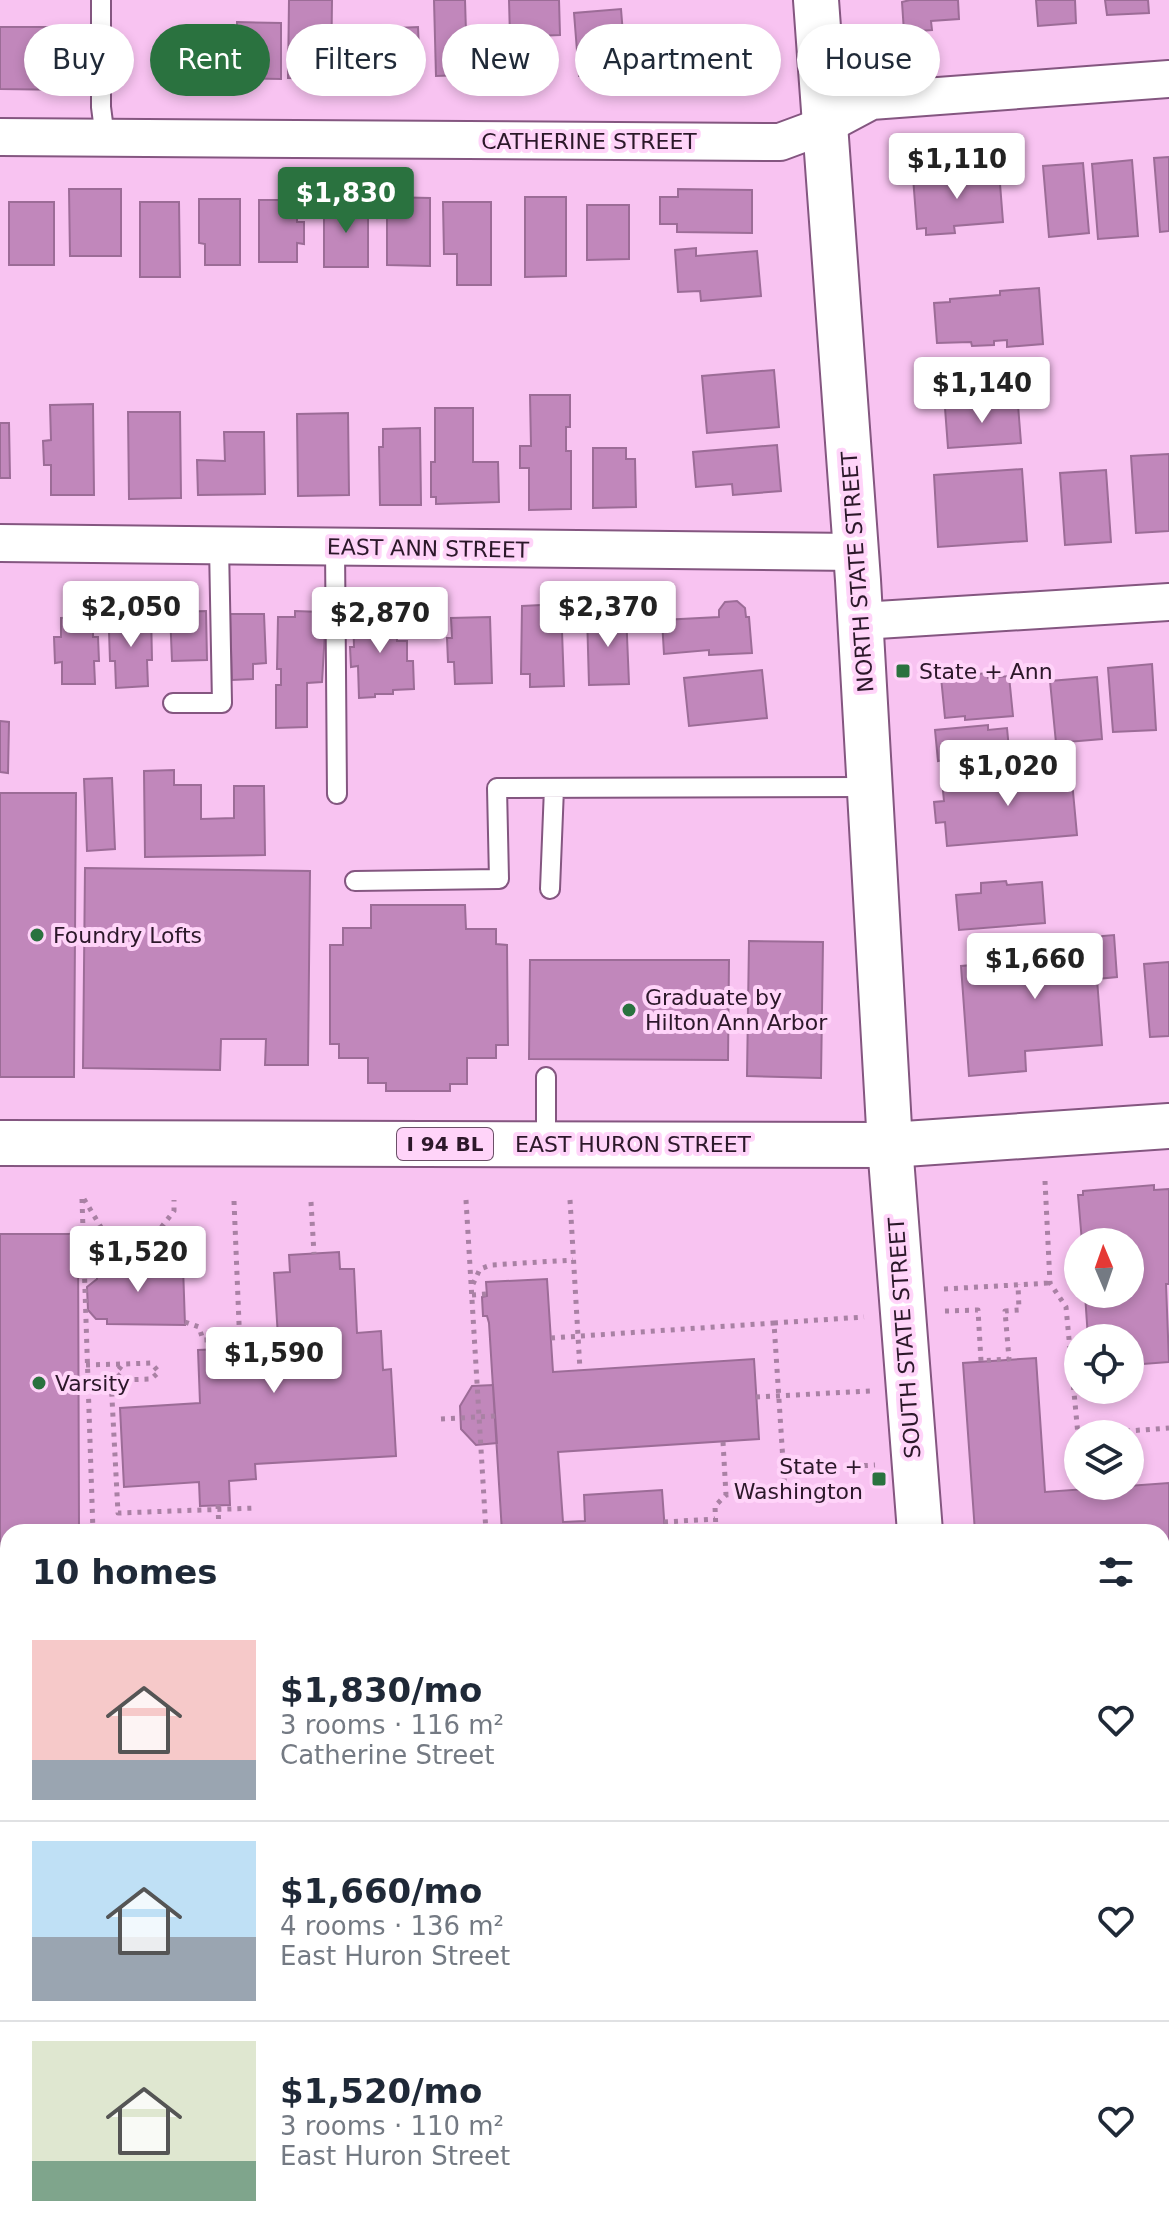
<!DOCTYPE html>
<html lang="en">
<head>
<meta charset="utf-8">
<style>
	body { margin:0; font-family:"DejaVu Sans",sans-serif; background:#f2f2f3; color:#1f2937; height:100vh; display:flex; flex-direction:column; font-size:30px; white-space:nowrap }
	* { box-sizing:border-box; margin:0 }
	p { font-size:26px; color:#747a83 }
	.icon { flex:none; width:44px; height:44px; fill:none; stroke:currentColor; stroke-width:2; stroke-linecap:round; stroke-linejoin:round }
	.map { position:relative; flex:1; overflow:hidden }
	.side { position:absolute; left:0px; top:1524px; width:1170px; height:712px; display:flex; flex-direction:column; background:#fff; border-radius:24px 24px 0 0; box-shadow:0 4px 12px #0003 }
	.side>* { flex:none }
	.guide { position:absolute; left:24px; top:24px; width:1122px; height:72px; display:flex; gap:16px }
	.needle { width:52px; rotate:358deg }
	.tools { position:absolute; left:1064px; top:1228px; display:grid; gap:16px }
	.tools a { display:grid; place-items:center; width:80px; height:80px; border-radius:50%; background:#fff; box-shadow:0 4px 12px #0003; font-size:40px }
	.price { position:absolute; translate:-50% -68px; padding:0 18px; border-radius:8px; background:#fff; color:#222; font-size:26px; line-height:52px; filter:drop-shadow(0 2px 4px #0008) }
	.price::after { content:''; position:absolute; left:50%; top:48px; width:24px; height:18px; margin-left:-12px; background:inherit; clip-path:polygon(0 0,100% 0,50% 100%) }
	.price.selected { background:#2a723f; color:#fff }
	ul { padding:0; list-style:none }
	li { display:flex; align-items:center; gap:24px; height:200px; padding:0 32px }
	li+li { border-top:2px solid #e0e1e3 }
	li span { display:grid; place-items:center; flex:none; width:224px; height:160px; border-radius:0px; color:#555 }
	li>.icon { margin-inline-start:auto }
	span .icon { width:96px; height:96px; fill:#fffc; stroke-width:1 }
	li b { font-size:34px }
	h2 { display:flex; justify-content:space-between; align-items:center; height:96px; padding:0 32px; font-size:34px }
	.chip { padding:0 28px; border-radius:36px; background:#fff; box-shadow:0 4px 12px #0003; font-size:28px; line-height:72px }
	.chip.selected { background:#2a723f; color:#fff }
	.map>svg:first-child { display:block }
	.building { fill:#c187bb; stroke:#9c6c97; stroke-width:2 }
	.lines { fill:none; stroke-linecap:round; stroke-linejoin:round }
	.lane-casing { stroke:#845680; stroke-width:22 }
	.street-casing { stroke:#845680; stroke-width:40 }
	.secondary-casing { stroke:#845680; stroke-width:48 }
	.primary-casing { stroke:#845680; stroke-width:48 }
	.path { stroke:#a981a4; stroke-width:5; stroke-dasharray:4 6; stroke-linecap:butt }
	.lane { stroke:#fff; stroke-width:18 }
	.street { stroke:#fff; stroke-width:36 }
	.secondary { stroke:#fff; stroke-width:44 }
	.primary { stroke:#fff; stroke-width:44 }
	.poi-dot { fill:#2a723f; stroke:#ffd4f9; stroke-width:3 }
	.labels { text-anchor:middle; stroke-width:8; stroke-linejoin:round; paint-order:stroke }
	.shield { fill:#ffd4f9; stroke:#6b5068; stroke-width:2 }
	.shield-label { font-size:20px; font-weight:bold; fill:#2c182a }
	.street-label { font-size:22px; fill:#2c182a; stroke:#ffd4f9 }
	.poi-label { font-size:22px; fill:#2c182a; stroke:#ffd4f9; text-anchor:start }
</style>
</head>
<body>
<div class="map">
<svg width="1169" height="2236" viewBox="0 0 1169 2236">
	<rect width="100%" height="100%" fill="#f8c3f1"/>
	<path class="building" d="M289 0H332L331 79 288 78Z
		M434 0H465L466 32 491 31 493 74 436 76Z
		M509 0H559L560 35 510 37Z
		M910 0H958L959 19 931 21 932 30 904 32 902 2Z
		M1036 0H1075L1076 23 1038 26Z
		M1105 0H1148L1149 13 1107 15Z
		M621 9 626 72 579 76 574 13Z
		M237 22 281 23V79L236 78Z
		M0 27H71L70 90 0 89Z
		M418 27 420 73 376 74 374 29Z
		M746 35 749 85 644 90 642 40Z
		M1169 157V231L1160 232 1154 158Z
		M1132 160 1138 236 1098 239 1092 164Z
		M1083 163 1089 233 1049 237 1043 166Z
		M999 171 1003 222 954 226 955 233 926 235V228L917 229 913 177Z
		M69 189H121V256H70Z
		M678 189 752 190V233L677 232V224H660V197H678Z
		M387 197 430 198V266L387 265Z
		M525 197H566V276L525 277Z
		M199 199H240V265H205V244L199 243Z
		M259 200H297V222H304V244L297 243V262H259Z
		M9 202H54V265H9Z
		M140 202H179L180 277H140Z
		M443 202H491V285H457V254H444Z
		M368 203V267H324V204Z
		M587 205H629V259L587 260Z
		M696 248V256L757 251 761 296 701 301 700 291 678 292 675 250Z
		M1039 288 1043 344 1007 347V340L994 341V345L972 346 971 342 937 343 934 303 950 302V299L1000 295V291Z
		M774 370 779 427 707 433 702 376Z
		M530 395H570V427H566V451H571V509L529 510V468H520V446H531Z
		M987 401V405L997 404V407L1018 405 1021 443 948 448 945 408 967 406V402Z
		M93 404 94 495H51V465H44L43 441 51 440 50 405Z
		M435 408H473V462H498L499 502 436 504V497H431V462H435Z
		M128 412H180L181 498 129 499Z
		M348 413 349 495 298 496 297 414Z
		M0 423H9L10 478H0Z
		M420 428 421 505H380L379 447H383V429Z
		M224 432H264L265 494 198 495 197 460 225 461Z
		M777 445 781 491 733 495 732 484 696 487 693 452Z
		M593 448H626V459H635L636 507 593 508Z
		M1169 454V531L1136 533 1131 456Z
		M1022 469 1027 541 938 547 934 475Z
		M1106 470 1111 542 1065 545 1060 473Z
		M737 601 745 608 746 617H749L752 653 709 655V650L664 654 662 620 719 617V610L725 602Z
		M561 604 564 686 530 687V674H521L522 606Z
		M206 611 207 660 172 661 170 612Z
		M295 611 321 612 322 632H325L322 682 307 683V727L276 728V685H281V669H277L278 617H295Z
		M396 611 397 641H407V661H413L414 689 393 690V694H375V697L359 698 358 666 351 667 350 647H354L353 613Z
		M151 612 152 660H147L148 686 116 688 115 661H110L109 631H115V613Z
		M626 612 629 684 589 685 587 614Z
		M230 614H264L266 663 253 664V679L232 680Z
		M93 617V637H98L99 661H94L95 684H62V662L55 663 54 637H61V618Z
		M490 617 492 683 455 684 454 662H448L447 638H452L451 618Z
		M1152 664 1156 730 1113 732 1108 668Z
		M762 670 767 718 689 726 684 678Z
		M988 673V678L1009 676 1013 716 965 720V716L945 718 941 677Z
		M1097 677 1102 739 1056 743 1050 681Z
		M0 721 9 722 8 773 0 772Z
		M988 725V730L1007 728 1010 760 998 761 999 765 945 770 944 760 938 761 935 730Z
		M174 770V785H201V819L234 818V786H264L265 855 145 857 144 771Z
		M1071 770 1077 835 947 846 945 822 936 823 934 802 944 801 942 781Z
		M112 778 115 849 87 851 84 779Z
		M0 793H76L74 1077H0Z
		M85 868 310 871 308 1065H265L266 1039H221L220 1070 83 1068Z
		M1006 881 1007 885 1042 882 1045 923 959 930 956 895 981 893V883Z
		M371 905H465L466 929H496V944L507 945 508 1045H496V1058H467V1084H450V1091H386V1083H368V1058H339V1044H330V945H343V928H371Z
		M1114 935 1117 977 1097 979 1102 1045 1025 1051 1026 1071 969 1076 961 966 1010 962 1008 944Z
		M749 941 823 942 821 1078 747 1076Z
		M530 960H729L728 1060 529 1059Z
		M1169 962V1036L1150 1037 1144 964Z
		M1154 1185V1190L1169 1189V1284H1166L1169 1362 1130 1365V1338H1088L1085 1294H1130V1242H1082L1078 1195H1083V1191Z
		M0 1234H78L79 1532H8L7 1611H0Z
		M339 1252 340 1269H354L357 1333 381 1331 383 1370 391 1369 396 1456 255 1464 256 1479 229 1481 230 1505 200 1506 199 1482 124 1487 120 1408 200 1403 198 1350 221 1349V1357H238L239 1377 256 1376 254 1338 278 1337 274 1273 290 1272 289 1255Z
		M156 1262V1266H183L185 1325 107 1324V1319H96L88 1310 87 1287 97 1279V1267L110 1266 109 1263Z
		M547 1279 553 1372 754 1359 759 1439 558 1452 563 1522 585 1521 584 1495 662 1490 665 1532H667H502L489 1323 487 1316H483L482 1297 487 1296 486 1282Z
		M1036 1358 1045 1492 1169 1483V1584L1162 1585V1532H975L963 1363Z
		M493 1385 497 1443 476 1445 461 1429 460 1406 472 1386Z
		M1162 1704 1169 1800V1814H1162Z
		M0 1726H8V1907H0Z
		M1162 1833H1169V1909H1162Z
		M1162 1909H1169V2010H1162Z
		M0 1941H8V2139H0Z
		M1169 2028V2173L1162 2174V2029Z
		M1169 2173V2222H1162V2174Z
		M1162 2222H1169V2236H1024L1023 2231 1069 2228H1162Z
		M1023 2228H1069L1023 2231Z"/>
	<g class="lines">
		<g class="lane-casing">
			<path id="lane" d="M101 0V107L105 138
				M335 547 337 794
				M173 703H222L219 546
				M355 881 499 879 497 788 870 787
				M550 889 554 788
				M546 1077V1145
				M782 2228 783 2236"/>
		</g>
		<g class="street-casing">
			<path id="street" d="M0 137 780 142 826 125 871 101 1169 79
				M0 543 856 552
				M861 621 1169 602
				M1162 1655 1169 1654
				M453 2228V2236"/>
		</g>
		<g class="secondary-casing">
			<path id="secondary" d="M816 0 858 580 890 1145 920 1532
				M0 1670H8
				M0 2198H8
				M966 2228 967 2236"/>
		</g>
		<g class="primary-casing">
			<path id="primary" d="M0 1143 890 1145 1169 1126"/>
		</g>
		<path class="path" d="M1045 1181 1050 1283 1066 1307 1078 1435
			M82 1199 93 1532
			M84 1199 105 1234 106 1266
			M466 1200 486 1532
			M570 1200 580 1370
			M234 1201 241 1372
			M311 1202 314 1254
			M105 1235 113 1247H146
			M146 1262V1247L174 1211V1200
			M473 1284 480 1269 491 1265 573 1260
			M944 1289 1050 1283
			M472 1295 487 1294
			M945 1311 978 1310 981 1361 1009 1359 1005 1311 1019 1310 1018 1284
			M185 1322 199 1327 203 1340 239 1338
			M551 1338 774 1323
			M239 1353 254 1352
			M86 1365 122 1364
			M117 1374 123 1380 151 1379 159 1372 151 1363 123 1364 111 1379 118 1513 257 1508
			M756 1397 870 1391
			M441 1419 495 1416
			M1086 1434 1169 1428
			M723 1442 726 1495
			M784 1470 875 1465
			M218 1505 219 1532
			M664 1522 715 1519
			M689 1531V1532
			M716 1532 715 1506 726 1495 785 1492 774 1323 864 1317
			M1162 2019H1169"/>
		<use href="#lane" class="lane"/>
		<use href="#street" class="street"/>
		<use href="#secondary" class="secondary"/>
		<use href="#primary" class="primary"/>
	</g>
	<g class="poi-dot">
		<rect x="895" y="663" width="16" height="16" rx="4"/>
		<circle cx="37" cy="935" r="8"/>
		<circle cx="629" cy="1010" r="8"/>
		<circle cx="39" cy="1383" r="8"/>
		<rect x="871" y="1471" width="16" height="16" rx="4"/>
	</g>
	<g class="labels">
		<rect class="shield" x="397" y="1128" width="96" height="32" rx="6"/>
		<g class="shield-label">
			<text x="445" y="1151">I 94 BL</text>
		</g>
		<g class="street-label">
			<text x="589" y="149">CATHERINE STREET</text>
			<text transform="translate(428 548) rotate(1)" y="8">EAST ANN STREET</text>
			<text transform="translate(857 572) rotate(-94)" y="8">NORTH STATE STREET</text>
			<text x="633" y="1152">EAST HURON STREET</text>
			<text transform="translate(904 1338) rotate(-94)" y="8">SOUTH STATE STREET</text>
		</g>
		<g class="poi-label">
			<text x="919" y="679">State + Ann</text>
			<text x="53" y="943">Foundry Lofts</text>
			<text x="645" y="1005">Graduate by<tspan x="645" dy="25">Hilton Ann Arbor</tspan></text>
			<text x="55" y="1391">Varsity</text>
			<text x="863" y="1474" text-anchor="end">State +<tspan x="863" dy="25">Washington</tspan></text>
		</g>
	</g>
</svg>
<div class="tools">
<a><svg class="needle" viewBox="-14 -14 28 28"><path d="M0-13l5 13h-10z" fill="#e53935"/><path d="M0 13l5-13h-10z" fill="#747a83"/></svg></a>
<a><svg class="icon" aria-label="locate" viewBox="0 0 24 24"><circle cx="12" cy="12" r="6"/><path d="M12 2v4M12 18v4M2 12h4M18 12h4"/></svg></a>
<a><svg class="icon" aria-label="layers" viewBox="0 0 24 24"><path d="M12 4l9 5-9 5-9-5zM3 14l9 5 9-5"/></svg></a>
</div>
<b class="price" style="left:957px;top:201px">$1,110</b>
<b class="price selected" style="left:346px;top:235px">$1,830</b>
<b class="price" style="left:982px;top:425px">$1,140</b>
<b class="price" style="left:131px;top:649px">$2,050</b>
<b class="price" style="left:608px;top:649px">$2,370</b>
<b class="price" style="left:380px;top:655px">$2,870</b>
<b class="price" style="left:1008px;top:808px">$1,020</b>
<b class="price" style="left:1035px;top:1001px">$1,660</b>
<b class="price" style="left:138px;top:1294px">$1,520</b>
<b class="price" style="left:274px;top:1395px">$1,590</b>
<div class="guide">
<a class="chip">Buy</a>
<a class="chip selected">Rent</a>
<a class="chip">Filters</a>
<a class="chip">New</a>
<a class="chip">Apartment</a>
<a class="chip">House</a>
</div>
<section class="side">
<h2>10 homes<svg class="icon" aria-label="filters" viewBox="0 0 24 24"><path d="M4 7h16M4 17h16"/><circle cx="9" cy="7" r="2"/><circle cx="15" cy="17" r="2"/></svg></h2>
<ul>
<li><span style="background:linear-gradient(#f6c9c9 75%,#9aa5b1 0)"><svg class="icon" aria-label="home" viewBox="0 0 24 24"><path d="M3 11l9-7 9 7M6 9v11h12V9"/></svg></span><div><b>$1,830/mo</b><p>3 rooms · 116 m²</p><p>Catherine Street</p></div><svg class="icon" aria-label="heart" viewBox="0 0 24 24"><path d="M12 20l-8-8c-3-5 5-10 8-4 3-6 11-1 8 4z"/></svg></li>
<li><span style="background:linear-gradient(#bfe0f5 60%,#9aa5b1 0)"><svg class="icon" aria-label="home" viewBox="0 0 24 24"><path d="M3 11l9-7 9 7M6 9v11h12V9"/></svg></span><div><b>$1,660/mo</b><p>4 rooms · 136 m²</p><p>East Huron Street</p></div><svg class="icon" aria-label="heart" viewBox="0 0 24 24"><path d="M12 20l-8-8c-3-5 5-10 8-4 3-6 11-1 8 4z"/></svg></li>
<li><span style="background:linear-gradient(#dfe7d0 75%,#7fa58c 0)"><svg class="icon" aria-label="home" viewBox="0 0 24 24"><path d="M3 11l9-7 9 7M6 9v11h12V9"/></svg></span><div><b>$1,520/mo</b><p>3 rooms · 110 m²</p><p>East Huron Street</p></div><svg class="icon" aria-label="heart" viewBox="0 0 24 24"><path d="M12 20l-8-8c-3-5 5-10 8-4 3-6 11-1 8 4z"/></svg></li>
</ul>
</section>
</div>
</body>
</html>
